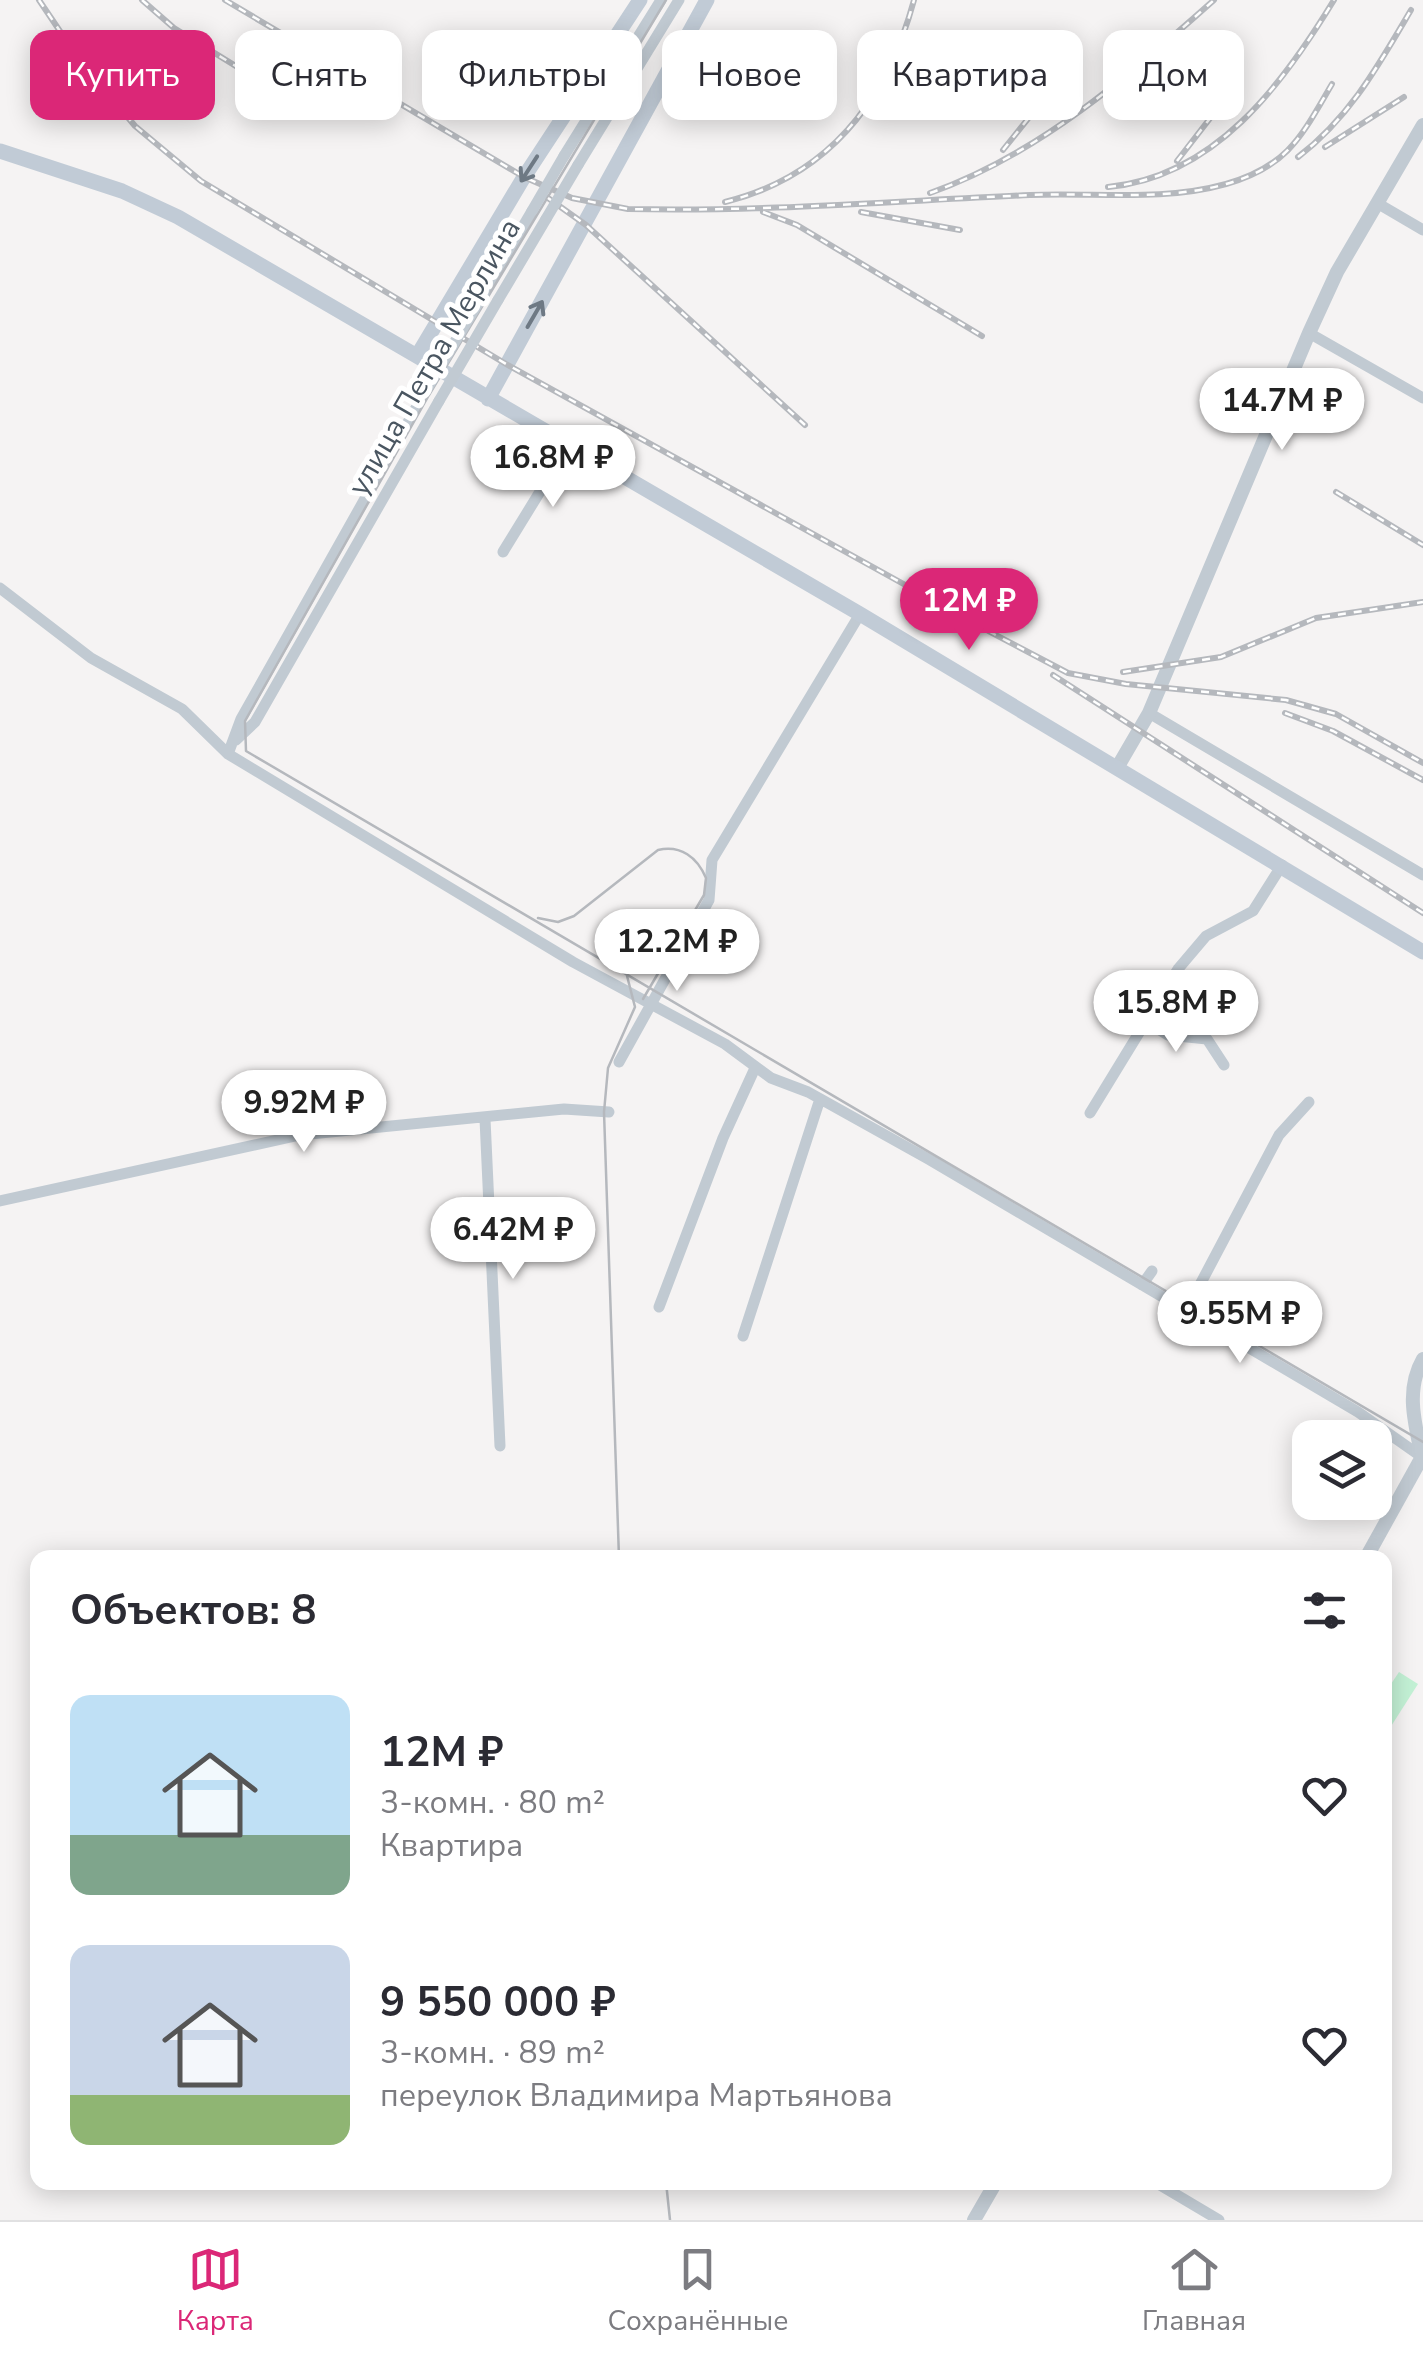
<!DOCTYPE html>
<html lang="ru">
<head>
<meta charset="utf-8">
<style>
	body { margin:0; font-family:"Nunito Sans",sans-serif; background:#f7f7f7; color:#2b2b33; height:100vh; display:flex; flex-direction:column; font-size:38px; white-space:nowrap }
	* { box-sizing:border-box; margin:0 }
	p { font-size:32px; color:#7c7c81 }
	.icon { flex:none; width:55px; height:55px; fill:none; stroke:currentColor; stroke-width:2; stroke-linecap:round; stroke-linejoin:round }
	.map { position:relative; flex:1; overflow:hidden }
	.sheet { position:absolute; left:30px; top:1550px; width:1362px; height:640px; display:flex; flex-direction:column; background:#fff; border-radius:20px; box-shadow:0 5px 25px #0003 }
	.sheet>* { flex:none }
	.banner { position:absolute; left:30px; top:30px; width:1365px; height:90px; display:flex; gap:20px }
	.buttons { position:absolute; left:1292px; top:1420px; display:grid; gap:20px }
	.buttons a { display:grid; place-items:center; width:100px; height:100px; border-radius:20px; background:#fff; box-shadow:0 5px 25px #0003; font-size:50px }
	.price { position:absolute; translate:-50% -85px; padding:0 22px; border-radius:35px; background:#fff; color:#222; font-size:32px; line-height:65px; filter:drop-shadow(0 2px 5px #0008) }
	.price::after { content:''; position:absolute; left:50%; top:60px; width:30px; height:22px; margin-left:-15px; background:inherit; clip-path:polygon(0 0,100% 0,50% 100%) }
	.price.on { background:#db2777; color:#fff }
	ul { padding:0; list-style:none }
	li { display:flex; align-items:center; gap:30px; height:250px; padding:0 40px }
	li span { display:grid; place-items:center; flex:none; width:280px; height:200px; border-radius:20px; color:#555 }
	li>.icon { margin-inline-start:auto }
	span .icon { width:120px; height:120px; fill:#fffc; stroke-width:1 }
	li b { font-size:42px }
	h2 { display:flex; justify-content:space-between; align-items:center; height:120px; padding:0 40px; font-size:42px }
	.tag { padding:0 35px; border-radius:20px; background:#fff; box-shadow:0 5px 25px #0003; font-size:35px; line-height:90px }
	.tag.on { background:#db2777; color:#fff }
	.tabs { display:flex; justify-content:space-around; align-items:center; height:140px; border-top:2px solid #e1e1e2; background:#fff; font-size:28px; color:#7c7c81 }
	.tabs a { display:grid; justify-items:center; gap:5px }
	.tabs .on { color:#db2777 }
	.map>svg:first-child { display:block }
	.green { fill:#c3f1d5 }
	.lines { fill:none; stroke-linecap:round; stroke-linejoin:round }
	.minor { stroke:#c1cad2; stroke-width:11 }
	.tertiary { stroke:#c1cad2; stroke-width:14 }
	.secondary { stroke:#c1cbd6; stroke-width:15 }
	.tram { stroke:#b5b8bd; stroke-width:2.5 }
	.rail-casing { stroke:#b5b8bd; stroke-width:6 }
	.rail { stroke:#fff; stroke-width:2.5; stroke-dasharray:8; stroke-linecap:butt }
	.minor-bridge { stroke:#c1cad2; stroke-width:11 }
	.oneway { stroke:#6e7984 }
	.labels { text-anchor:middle; stroke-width:10; stroke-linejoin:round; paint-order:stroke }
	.street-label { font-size:30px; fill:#4a5661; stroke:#fff }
</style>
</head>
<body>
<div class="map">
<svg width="1423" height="2220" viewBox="0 0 1423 2220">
	<rect width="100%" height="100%" fill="#f5f3f3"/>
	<path class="green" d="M1399 1672 1418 1684 1388 1731 1385 1693Z"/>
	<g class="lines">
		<path class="minor" d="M564 156 661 0
			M578 165 679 0
			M1377 203 1423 230
			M484 293 532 211
			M498 300 546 219
			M1309 333 1423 398
			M503 552 568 446
			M0 588 91 658 182 709 228 754 573 962 725 1044 771 1078 808 1092 930 1160 1358 1412 1422 1457
			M1149 713 1423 875
			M236 740 255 722 439 401
			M228 754 241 719 425 392
			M1147 1022 1168 1035 1207 1039 1224 1065
			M619 1062 709 900 712 860 860 614
			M1090 1113 1178 969 1206 936 1253 911 1282 865
			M485 1119 500 1446
			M0 1201 300 1135 564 1109 609 1112
			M1142 1285 1152 1271
			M1194 1296 1279 1135 1309 1102
			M659 1307 723 1138 755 1068
			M743 1336 820 1099
			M1155 2182 1219 2220"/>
		<path class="tertiary" d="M1117 768 1149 713 1309 333 1337 272 1423 125
			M1366 1558 1422 1457C1415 1424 1405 1390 1423 1359
			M974 2220 996 2182"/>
		<path class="secondary" d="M0 151 122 191 178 217 860 614 1423 952
			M417 356 524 177 640 0
			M488 399 707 0"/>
		<path class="tram" d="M666 0 429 395 245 721 246 751 1423 1442
			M538 918 558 922 574 916 658 850C681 845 697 857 706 878L704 895 643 999
			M608 960H641L674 935
			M619 1558 604 1112 608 1068 635 1007 626 972
			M666 2182 670 2220"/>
		<g class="rail-casing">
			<path id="rail" d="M39 0 76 55 135 126 201 181 506 364 992 633 1068 673 1126 684 1286 700 1336 714 1423 763
				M142 0 174 28 268 86
				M225 0 524 177 572 198 628 209C762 212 896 201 1030 195 1095 192 1162 202 1226 184 1289 166 1302 135 1332 84
				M1325 147 1404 97
				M1003 150 1055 85
				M1298 157C1350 117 1378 66 1411 10
				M1177 161 1225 99
				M1108 187C1215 177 1283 84 1334 0
				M930 193C1038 155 1130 75 1214 0
				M548 198 586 225 805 425
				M725 202C829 176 887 100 914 0
				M763 212 797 225 982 336
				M861 212 960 230
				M1336 492 1423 545
				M1123 672 1221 657 1316 618 1423 602
				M1053 675 1423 913
				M1285 713 1333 731 1423 780"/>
		</g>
		<use href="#rail" class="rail"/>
		<path class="minor-bridge" d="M532 211 564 156
			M546 219 578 165
			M425 392 484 293
			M439 401 498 300"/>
	</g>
	<defs><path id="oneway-shaft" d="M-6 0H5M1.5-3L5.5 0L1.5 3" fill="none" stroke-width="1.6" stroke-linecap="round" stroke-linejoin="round" transform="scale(2.5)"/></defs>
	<g class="oneway">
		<use href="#oneway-shaft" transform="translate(529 169) rotate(123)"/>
		<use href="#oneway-shaft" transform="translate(535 314) rotate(-60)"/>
	</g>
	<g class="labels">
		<g class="street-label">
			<text transform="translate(434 357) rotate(-60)" y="10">улица Петра Мерлина</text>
		</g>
	</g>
</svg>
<div class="buttons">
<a><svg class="icon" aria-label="layers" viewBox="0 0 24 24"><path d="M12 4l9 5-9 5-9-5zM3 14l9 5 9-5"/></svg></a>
</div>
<b class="price" style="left:1282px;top:453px">14.7M ₽</b>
<b class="price" style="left:553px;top:510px">16.8M ₽</b>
<b class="price on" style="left:969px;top:653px">12M ₽</b>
<b class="price" style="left:677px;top:994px">12.2M ₽</b>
<b class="price" style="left:1176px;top:1055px">15.8M ₽</b>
<b class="price" style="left:304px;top:1155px">9.92M ₽</b>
<b class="price" style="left:513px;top:1282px">6.42M ₽</b>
<b class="price" style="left:1240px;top:1366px">9.55M ₽</b>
<div class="banner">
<a class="tag on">Купить</a>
<a class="tag">Снять</a>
<a class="tag">Фильтры</a>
<a class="tag">Новое</a>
<a class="tag">Квартира</a>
<a class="tag">Дом</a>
</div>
<section class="sheet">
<h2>Объектов: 8<svg class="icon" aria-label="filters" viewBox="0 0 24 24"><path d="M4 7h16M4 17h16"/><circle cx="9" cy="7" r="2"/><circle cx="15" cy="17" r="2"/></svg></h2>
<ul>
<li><span style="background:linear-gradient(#bfe0f5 70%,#7fa58c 0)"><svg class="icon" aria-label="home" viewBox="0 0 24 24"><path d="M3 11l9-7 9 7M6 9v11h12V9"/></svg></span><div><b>12M ₽</b><p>3-комн. · 80 m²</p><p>Квартира</p></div><svg class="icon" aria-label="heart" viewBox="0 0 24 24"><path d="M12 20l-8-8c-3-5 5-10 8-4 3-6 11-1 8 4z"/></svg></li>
<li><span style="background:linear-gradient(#c9d6e8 75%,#8fb573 0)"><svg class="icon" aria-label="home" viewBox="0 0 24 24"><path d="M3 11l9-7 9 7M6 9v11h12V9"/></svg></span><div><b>9 550 000 ₽</b><p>3-комн. · 89 m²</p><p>переулок Владимира Мартьянова</p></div><svg class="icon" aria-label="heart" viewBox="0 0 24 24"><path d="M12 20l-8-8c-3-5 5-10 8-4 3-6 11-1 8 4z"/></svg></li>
</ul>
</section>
</div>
<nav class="tabs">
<a class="on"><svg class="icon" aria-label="map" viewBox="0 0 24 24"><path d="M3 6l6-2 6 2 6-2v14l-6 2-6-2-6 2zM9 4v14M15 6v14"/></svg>Карта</a>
<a><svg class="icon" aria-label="saved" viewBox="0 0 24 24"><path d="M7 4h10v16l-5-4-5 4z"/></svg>Сохранённые</a>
<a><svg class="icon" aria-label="home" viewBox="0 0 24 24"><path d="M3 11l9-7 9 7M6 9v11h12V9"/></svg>Главная</a>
</nav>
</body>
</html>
